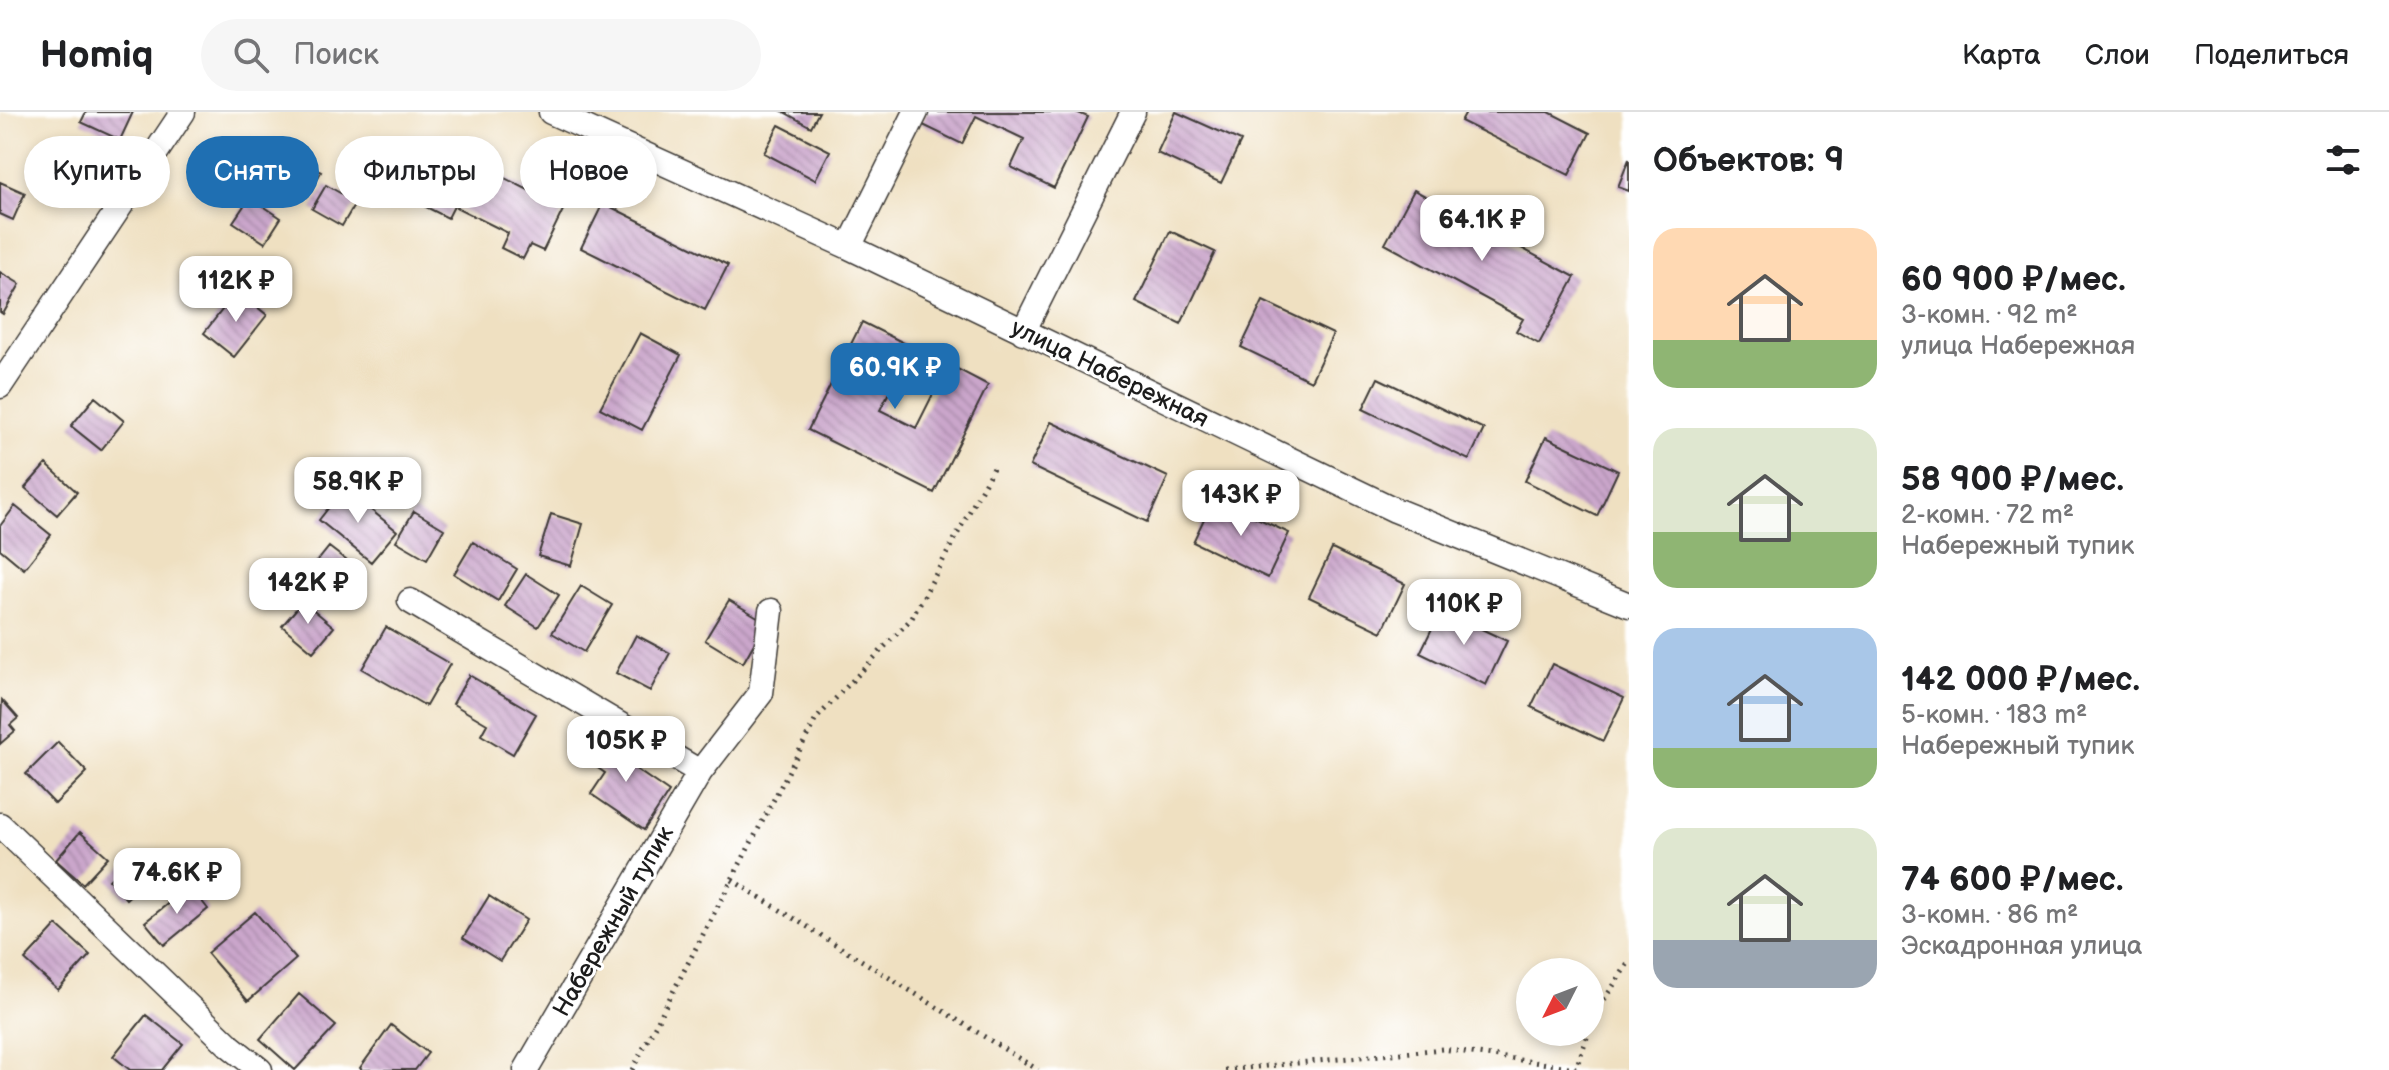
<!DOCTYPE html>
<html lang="ru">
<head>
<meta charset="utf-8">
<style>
	body { margin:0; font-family:"Balsamiq Sans",sans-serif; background:#f6f6f6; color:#202124; height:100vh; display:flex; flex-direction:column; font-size:30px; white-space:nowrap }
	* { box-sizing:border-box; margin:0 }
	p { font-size:26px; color:#757577 }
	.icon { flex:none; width:44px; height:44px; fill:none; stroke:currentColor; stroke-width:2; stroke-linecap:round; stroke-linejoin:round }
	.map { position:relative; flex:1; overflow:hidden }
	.details { display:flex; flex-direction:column; background:#fff; width:760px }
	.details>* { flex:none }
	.guide { position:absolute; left:24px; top:24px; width:760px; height:72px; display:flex; gap:16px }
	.needle { width:52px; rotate:228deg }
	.fabs { position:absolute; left:1516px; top:846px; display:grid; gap:16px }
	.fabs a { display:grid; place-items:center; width:88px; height:88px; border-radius:50%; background:#fff; box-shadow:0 4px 12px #0003; font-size:40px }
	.price { position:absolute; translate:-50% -68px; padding:0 18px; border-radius:16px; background:#fff; color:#222; font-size:26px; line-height:52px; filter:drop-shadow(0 2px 4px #0008) }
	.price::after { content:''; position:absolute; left:50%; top:48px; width:24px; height:18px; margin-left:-12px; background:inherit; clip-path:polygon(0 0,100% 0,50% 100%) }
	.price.current { background:#1f6fb2; color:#fff }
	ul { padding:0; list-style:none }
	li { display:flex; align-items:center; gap:24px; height:200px; padding:0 24px }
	li span { display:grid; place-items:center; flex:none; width:224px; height:160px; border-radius:24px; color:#555 }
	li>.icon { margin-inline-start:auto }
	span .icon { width:96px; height:96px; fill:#fffc; stroke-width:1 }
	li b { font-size:34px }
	h2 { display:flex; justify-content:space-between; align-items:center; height:96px; padding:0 24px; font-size:34px }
	.tag { padding:0 28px; border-radius:36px; background:#fff; box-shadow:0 4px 12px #0003; font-size:28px; line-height:72px }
	.tag.current { background:#1f6fb2; color:#fff }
	header { display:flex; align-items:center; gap:48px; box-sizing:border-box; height:112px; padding:0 40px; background:#fff; border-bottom:2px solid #e0e0e0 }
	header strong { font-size:38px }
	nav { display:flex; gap:44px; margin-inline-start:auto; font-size:28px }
	.search { width:560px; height:72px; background:#f6f6f6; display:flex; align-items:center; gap:20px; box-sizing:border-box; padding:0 28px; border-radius:44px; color:#757577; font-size:30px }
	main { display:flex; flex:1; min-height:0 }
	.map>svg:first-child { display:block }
	.building { fill:url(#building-back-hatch) }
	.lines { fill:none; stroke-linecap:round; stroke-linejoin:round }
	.minor-casing { stroke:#3c3935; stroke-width:27 }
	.path { stroke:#3c3935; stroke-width:5; stroke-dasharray:2 6; stroke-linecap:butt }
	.minor { stroke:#fff; stroke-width:24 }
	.labels { text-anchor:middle; stroke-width:6; stroke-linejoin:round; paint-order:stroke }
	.street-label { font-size:24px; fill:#1c1c1c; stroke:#fff }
</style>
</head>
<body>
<header>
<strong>Homiq</strong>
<div class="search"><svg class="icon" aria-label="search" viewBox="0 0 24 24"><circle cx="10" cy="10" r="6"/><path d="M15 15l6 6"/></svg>Поиск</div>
<nav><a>Карта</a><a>Слои</a><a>Поделиться</a></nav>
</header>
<main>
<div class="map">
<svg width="1629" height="958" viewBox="0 0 1629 958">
	<defs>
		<pattern id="building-back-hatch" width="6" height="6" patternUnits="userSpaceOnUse" patternTransform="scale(2)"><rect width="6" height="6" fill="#caa6cb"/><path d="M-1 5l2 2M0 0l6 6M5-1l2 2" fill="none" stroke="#ad8eae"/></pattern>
	</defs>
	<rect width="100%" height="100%" fill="#fff"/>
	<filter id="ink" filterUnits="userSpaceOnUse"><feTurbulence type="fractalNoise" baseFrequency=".0125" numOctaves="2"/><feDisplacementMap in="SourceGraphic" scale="16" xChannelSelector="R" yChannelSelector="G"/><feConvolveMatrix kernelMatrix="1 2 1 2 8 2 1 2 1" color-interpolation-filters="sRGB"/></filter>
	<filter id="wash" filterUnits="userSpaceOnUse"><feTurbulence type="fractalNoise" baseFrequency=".006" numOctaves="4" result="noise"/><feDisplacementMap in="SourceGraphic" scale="32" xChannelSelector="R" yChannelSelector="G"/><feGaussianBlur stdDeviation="1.8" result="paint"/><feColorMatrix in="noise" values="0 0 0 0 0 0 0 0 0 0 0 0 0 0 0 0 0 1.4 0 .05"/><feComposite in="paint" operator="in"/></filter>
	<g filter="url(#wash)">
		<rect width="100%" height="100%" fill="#efe0c1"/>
		<g id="blocks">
			<path class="building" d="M86 0H133L120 28 81 10Z
				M784 0H819L811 15Z
				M927 0H1076L1088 5 1054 76 1011 55 1024 27 976 4 962 32 921 12Z
				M1176 0 1241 29 1221 71 1157 41Z
				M1466 0H1549L1590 21 1569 63 1461 9Z
				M779 13 830 39 815 68 764 41Z
				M294 46 321 60 307 85 281 70Z
				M1629 47V79L1618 75Z
				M446 50 468 60 473 50 564 96 543 139 530 133 523 147 501 136 508 121 454 94 448 106 424 94Z
				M0 70 25 81 13 108 0 102Z
				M326 73 356 90 342 114 312 97Z
				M1414 78 1575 165 1539 232 1516 219 1523 207 1385 132Z
				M250 85 281 106 265 131 233 110Z
				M603 91 728 153 705 198 581 136Z
				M1170 119 1215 140 1181 212 1136 190Z
				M0 160 20 172 3 202 0 200Z
				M237 179 267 203 234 245 204 221Z
				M1263 189 1333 222 1311 269 1241 235Z
				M862 210 912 235 880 298 916 316 948 252 988 273 934 381 808 318Z
				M640 221 681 243 642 318 600 296Z
				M1378 266 1484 317 1469 348 1363 297Z
				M95 285 124 309 101 338 71 314Z
				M1051 310 1168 365 1147 410 1030 354Z
				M1546 325 1618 359 1597 404 1525 369Z
				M46 352 77 380 57 403 25 376Z
				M344 376 397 419 371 450 319 408Z
				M1214 386 1289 421 1268 466 1193 430Z
				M15 394 51 423 24 457 0 437V414Z
				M414 399 444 417 427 447 396 429Z
				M551 402 583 412 571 454 538 444Z
				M473 430 517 457 498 489 454 462Z
				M329 435 364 462 340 492 305 465Z
				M1332 437 1405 472 1382 520 1309 485Z
				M526 462 559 483 538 515 505 494Z
				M581 474 612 493 584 540 552 521Z
				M729 488 766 510 743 551 705 528Z
				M303 489 334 515 313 540 282 514Z
				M1441 498 1507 529 1486 573 1420 541Z
				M386 515 450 552 426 594 362 557Z
				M636 523 670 541 650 579 616 561Z
				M1552 552 1624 586 1603 629 1531 595Z
				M469 563 536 602 513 642 481 623 487 612 453 592Z
				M2 588 18 606 10 613 15 619 0 632Z
				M608 621 635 640 627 651 669 680 644 718 591 682 605 661 589 650Z
				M58 630 87 660 55 692 26 662Z
				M80 720 108 745 83 772 56 748Z
				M137 743 154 762 126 787 109 768Z
				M190 774 208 797 164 833 145 810Z
				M489 784 526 808 500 849 463 826Z
				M255 800 296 847 248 889 207 841Z
				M57 813 90 843 58 878 25 848Z
				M299 882 336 914 295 958 260 927Z
				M146 903 183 932 162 958H130L113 944Z
				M391 913 428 941 415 958H362L360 956Z"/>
		</g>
	</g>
	<g filter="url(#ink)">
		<use href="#blocks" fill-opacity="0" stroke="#3c3935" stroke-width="2"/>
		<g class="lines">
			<g class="minor-casing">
				<path id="minor" d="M551 0 849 135 1395 398 1629 493
					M849 135 916 0
					M1023 220 1133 0
					M0 274 183 0
					M410 489 700 660
					M0 713 230 934 260 958
					M526 958 700 660 761 581 771 499"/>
			</g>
			<path class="path" d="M732 768 1038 958
				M1590 916 1596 900 1629 850
				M632 958 816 607 912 506 993 356
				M1225 958 1443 937 1576 956 1589 920"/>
			<use href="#minor" class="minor"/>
		</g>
	</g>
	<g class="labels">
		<g class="street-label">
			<text transform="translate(1110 261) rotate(26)" y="8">улица Набережная</text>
			<text transform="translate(613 809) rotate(-60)" y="8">Набережный тупик</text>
		</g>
	</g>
</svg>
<div class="fabs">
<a><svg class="needle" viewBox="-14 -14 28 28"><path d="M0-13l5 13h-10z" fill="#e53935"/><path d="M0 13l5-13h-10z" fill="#757577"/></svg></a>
</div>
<b class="price" style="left:1482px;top:151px">64.1K ₽</b>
<b class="price" style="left:236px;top:212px">112K ₽</b>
<b class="price current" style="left:895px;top:299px">60.9K ₽</b>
<b class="price" style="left:358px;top:413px">58.9K ₽</b>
<b class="price" style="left:1241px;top:426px">143K ₽</b>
<b class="price" style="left:308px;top:514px">142K ₽</b>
<b class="price" style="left:1464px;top:535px">110K ₽</b>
<b class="price" style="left:626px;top:672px">105K ₽</b>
<b class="price" style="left:177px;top:804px">74.6K ₽</b>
<div class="guide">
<a class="tag">Купить</a>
<a class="tag current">Снять</a>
<a class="tag">Фильтры</a>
<a class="tag">Новое</a>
</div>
</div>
<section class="details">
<h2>Объектов: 9<svg class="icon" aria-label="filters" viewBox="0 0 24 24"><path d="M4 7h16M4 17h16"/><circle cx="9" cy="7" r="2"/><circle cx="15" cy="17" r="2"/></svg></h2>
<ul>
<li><span style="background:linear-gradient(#ffd9b3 70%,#8fb573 0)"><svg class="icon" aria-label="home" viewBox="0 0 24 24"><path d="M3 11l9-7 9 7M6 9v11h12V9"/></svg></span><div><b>60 900 ₽/мес.</b><p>3-комн. · 92 m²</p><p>улица Набережная</p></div></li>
<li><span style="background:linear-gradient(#dfe7d0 65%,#8fb573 0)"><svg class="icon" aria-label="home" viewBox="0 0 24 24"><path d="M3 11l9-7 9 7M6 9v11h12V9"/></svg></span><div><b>58 900 ₽/мес.</b><p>2-комн. · 72 m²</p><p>Набережный тупик</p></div></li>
<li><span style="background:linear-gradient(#a9c7e8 75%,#8fb573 0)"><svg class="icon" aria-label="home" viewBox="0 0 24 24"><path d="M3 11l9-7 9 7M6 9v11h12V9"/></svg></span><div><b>142 000 ₽/мес.</b><p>5-комн. · 183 m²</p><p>Набережный тупик</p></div></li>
<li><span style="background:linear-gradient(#dfe7d0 70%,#9aa5b1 0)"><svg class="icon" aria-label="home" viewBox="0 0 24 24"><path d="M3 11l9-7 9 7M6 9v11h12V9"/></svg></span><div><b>74 600 ₽/мес.</b><p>3-комн. · 86 m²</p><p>Эскадронная улица</p></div></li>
</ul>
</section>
</main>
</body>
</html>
